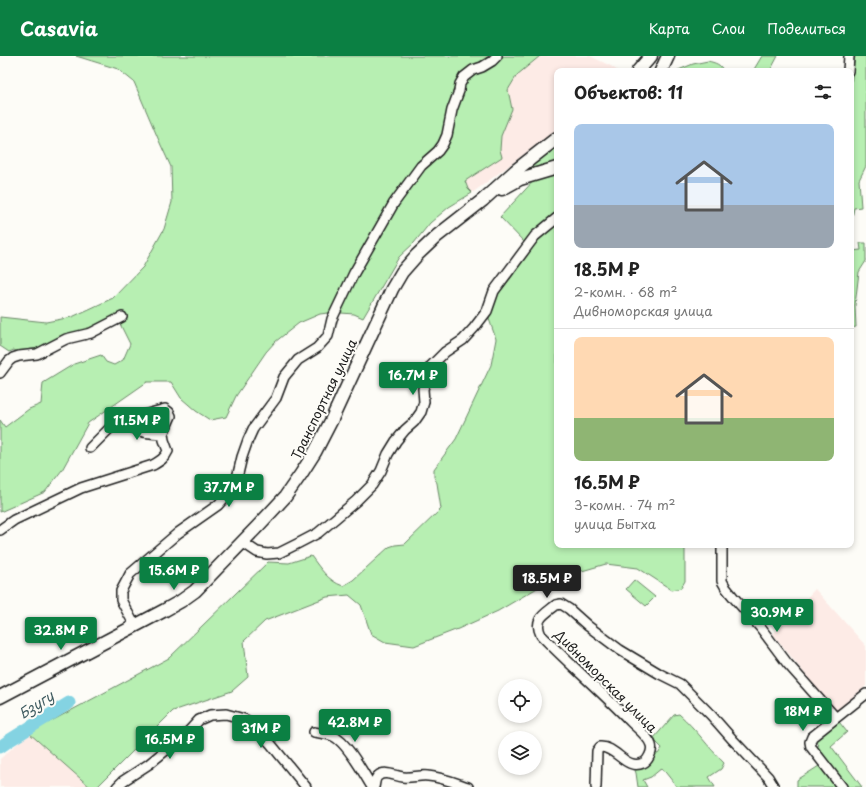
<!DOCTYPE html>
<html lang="ru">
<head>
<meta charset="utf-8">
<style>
	body { margin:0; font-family:"Playpen Sans",sans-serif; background:#f2f2f2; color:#222; height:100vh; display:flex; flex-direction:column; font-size:15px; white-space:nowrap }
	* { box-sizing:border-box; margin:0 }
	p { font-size:13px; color:#767676 }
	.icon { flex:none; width:22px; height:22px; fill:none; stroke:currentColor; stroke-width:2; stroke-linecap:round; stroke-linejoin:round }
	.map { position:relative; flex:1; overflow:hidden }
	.drawer { position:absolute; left:554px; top:12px; width:300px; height:480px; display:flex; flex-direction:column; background:#fff; border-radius:8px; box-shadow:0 2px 6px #0003 }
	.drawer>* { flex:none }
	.controls { position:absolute; left:498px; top:623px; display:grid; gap:8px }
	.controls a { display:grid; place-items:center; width:44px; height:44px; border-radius:50%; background:#fff; box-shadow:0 2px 6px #0003; font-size:20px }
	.price { position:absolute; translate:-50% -34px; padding:0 9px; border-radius:4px; background:#0b8043; color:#fff; font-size:13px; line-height:26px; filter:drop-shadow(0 1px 2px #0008) }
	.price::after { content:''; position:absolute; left:50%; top:24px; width:12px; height:9px; margin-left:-6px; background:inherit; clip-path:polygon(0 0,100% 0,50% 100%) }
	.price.current { background:#222; color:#fff }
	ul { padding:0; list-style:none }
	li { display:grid; align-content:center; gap:8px; height:212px; padding:0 20px }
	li+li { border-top:1px solid #e0e0e0 }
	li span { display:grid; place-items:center; height:124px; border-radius:8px; color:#555 }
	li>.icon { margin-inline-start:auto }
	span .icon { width:72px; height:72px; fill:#fffc; stroke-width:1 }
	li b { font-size:17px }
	h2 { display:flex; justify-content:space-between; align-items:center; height:48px; padding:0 20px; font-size:17px }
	header { display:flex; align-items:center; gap:24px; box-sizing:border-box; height:56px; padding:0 20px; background:#0b8043; color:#fff }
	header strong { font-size:19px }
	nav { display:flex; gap:22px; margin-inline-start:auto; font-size:14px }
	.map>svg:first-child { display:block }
	.built { fill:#fdebe6 }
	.green { fill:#b7efb2; stroke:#6a8667 }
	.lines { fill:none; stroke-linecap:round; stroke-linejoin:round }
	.river { stroke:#84d3e2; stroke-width:13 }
	.minor-casing { stroke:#1c1c1c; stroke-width:12 }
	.major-casing { stroke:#1c1c1c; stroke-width:15 }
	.minor { stroke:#fdfcf7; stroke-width:9 }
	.major { stroke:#fdfcf7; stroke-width:12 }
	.labels { text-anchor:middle; stroke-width:4; stroke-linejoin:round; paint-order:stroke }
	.street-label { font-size:13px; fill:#1c1c1c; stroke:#fdfcf7 }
	.water-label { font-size:14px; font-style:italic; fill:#405c61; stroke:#fdfcf7 }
</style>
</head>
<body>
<header>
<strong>Casavia</strong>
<nav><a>Карта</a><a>Слои</a><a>Поделиться</a></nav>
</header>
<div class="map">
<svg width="866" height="731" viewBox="0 0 866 731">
	<rect width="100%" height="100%" fill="#fdfcf7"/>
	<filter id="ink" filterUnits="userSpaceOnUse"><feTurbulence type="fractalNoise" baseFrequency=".025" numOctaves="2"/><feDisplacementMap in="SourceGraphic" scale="8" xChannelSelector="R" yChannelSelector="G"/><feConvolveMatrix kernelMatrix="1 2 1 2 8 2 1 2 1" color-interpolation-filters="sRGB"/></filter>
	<g filter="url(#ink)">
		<path class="built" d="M540 0H590L611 10 618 15H557V74L472 137 468 133 465 125 502 101 500 94 501 80 512 53 508 34 517 19Z
			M815 533 866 590V630L835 656 773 578Z
			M29 677 90 731H0V703Z"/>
		<path class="green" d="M76 0H540L517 19 508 34 512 53 501 80 500 94 502 101 465 125 468 133 472 137 449 151 430 167 414 187 399 201 363 262 354 258 341 257H328L320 258 299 267 275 286 266 296 236 340 226 361 210 364 196 355 181 342 171 326H147L88 367 62 414 45 436 0 456V364L5 371 29 353 41 348 43 327 74 308 101 299 106 306 114 309 123 304 130 288 119 266 90 273 37 295 18 296 14 294 9 296 0 290V261L46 266 72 261 113 242 143 211 164 173 172 146 171 111 160 87 134 26 118 13Z
			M762 0H778L770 15H753Z
			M855 0H866V110L859 124 861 151 854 152 851 167V28Z
			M708 5C715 7 721 8 723 15H676L693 8Z
			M557 86V107L522 117Z
			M557 117V489H685V525L681 532 672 534 638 512 606 508 551 524 498 555 458 573 414 590 385 586 371 578 361 549 349 539 327 541 265 565 244 585 248 621 232 635 173 655 97 731H90L29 677 169 602 268 506 289 507 311 500C320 512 328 525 343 530L353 524 389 491 395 489 405 488 441 453 437 427 434 421V413L456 383 491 309 496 283 489 263 491 248 513 219 522 201 524 186 500 161 537 121Z
			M860 187H866V205L859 216 855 249 856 271 851 272V195L861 194Z
			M634 524 655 541 646 550 626 533Z
			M679 658C696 673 708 691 724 707L721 713 709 721 715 731H677L662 712 651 721 643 724 647 731H638L636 717 633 709 651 696 658 698 662 692 653 683 674 659Z
			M836 662 847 676 831 690 862 731H842L813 694 819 689 812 681Z
			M819 710 836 731H797V724Z"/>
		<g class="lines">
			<path class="river" d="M0 691 10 684 69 647"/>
			<g class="minor-casing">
				<path id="minor" d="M848 15 849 0
					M0 317 9 305 13 302 19 300 37 298 66 283 91 277 122 261
					M123 364C135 377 147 377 163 378
					M0 474 14 464 81 432 153 409C160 405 165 402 168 395L164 384 163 378 171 360 169 356 165 353 115 367 90 392
					M242 486 257 496 267 498 279 497 297 488 318 477 356 445 372 429 381 415 388 398 396 385 405 374 414 366 421 356 424 346 423 333 431 310 445 296 463 284 474 272 487 255 494 235 535 180 557 162
					M722 489V525L726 532 735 543 760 571 787 607 836 662
					M135 570 121 544V535L130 518 178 477 218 449 228 438 237 422 242 401 248 384 253 373 276 342 284 321 298 304 317 292 328 280 332 263 354 217 394 147 421 110 438 95 443 88 447 79 452 54 459 35 460 28 464 21 473 14 482 11 492 5 497 0
					M314 676C320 677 327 678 333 680 347 686 364 718 372 731
					M117 731 123 725 149 708 188 676 199 664 210 659 226 658 244 663 251 667 258 674 270 687 306 731
					M374 731C375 727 375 722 378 720 385 714 395 720 403 721 411 722 420 719 428 720 441 721 456 727 468 731
					M596 731 597 695 600 691C616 690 626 715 643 707 648 705 653 695 651 689 649 681 637 672 631 666 602 636 570 609 541 579 533 563 545 558 556 549L561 548 569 553 588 570 620 594 660 618 680 628 711 659 733 684 768 721 774 731
					M842 731 811 691 810 686 812 681 866 638"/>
			</g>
			<g class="major-casing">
				<path id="major" d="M638 15 651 0
					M661 15 668 0
					M502 133 520 123 557 112
					M0 641 165 554 181 545 195 535 258 470 285 441 301 418 315 396 331 365 392 233 402 216 417 199 437 180 483 144 515 115 557 82"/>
			</g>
			<use href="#minor" class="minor"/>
			<use href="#major" class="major"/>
		</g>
	</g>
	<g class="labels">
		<g class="street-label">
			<text transform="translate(324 343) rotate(-64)" y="5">Транспортная улица</text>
			<text transform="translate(606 625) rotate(45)" y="5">Дивноморская улица</text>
		</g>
		<g class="water-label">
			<text transform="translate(36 649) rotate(-33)" y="5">Бзугу</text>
		</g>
	</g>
</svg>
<div class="controls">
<a><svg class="icon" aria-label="locate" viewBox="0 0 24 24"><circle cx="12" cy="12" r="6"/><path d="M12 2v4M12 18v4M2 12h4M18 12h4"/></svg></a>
<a><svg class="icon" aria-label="layers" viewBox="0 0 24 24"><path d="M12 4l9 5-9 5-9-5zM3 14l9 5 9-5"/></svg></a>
</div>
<b class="price" style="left:413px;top:340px">16.7M ₽</b>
<b class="price" style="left:137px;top:385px">11.5M ₽</b>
<b class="price" style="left:229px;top:452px">37.7M ₽</b>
<b class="price" style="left:174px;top:535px">15.6M ₽</b>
<b class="price current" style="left:547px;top:543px">18.5M ₽</b>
<b class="price" style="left:777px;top:577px">30.9M ₽</b>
<b class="price" style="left:61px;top:595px">32.8M ₽</b>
<b class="price" style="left:803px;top:676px">18M ₽</b>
<b class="price" style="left:355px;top:687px">42.8M ₽</b>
<b class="price" style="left:261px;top:693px">31M ₽</b>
<b class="price" style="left:170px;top:704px">16.5M ₽</b>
<section class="drawer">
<h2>Объектов: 11<svg class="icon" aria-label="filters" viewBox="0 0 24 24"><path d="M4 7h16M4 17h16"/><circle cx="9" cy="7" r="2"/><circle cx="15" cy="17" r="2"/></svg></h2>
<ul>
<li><span style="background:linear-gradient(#a9c7e8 65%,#9aa5b1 0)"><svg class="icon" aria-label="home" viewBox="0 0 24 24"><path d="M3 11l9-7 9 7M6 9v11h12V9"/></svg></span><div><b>18.5M ₽</b><p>2-комн. · 68 m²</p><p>Дивноморская улица</p></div></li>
<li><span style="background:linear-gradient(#ffd9b3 65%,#8fb573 0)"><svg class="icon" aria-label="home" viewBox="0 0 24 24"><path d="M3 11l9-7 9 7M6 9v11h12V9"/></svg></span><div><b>16.5M ₽</b><p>3-комн. · 74 m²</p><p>улица Бытха</p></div></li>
</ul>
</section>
</div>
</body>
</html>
